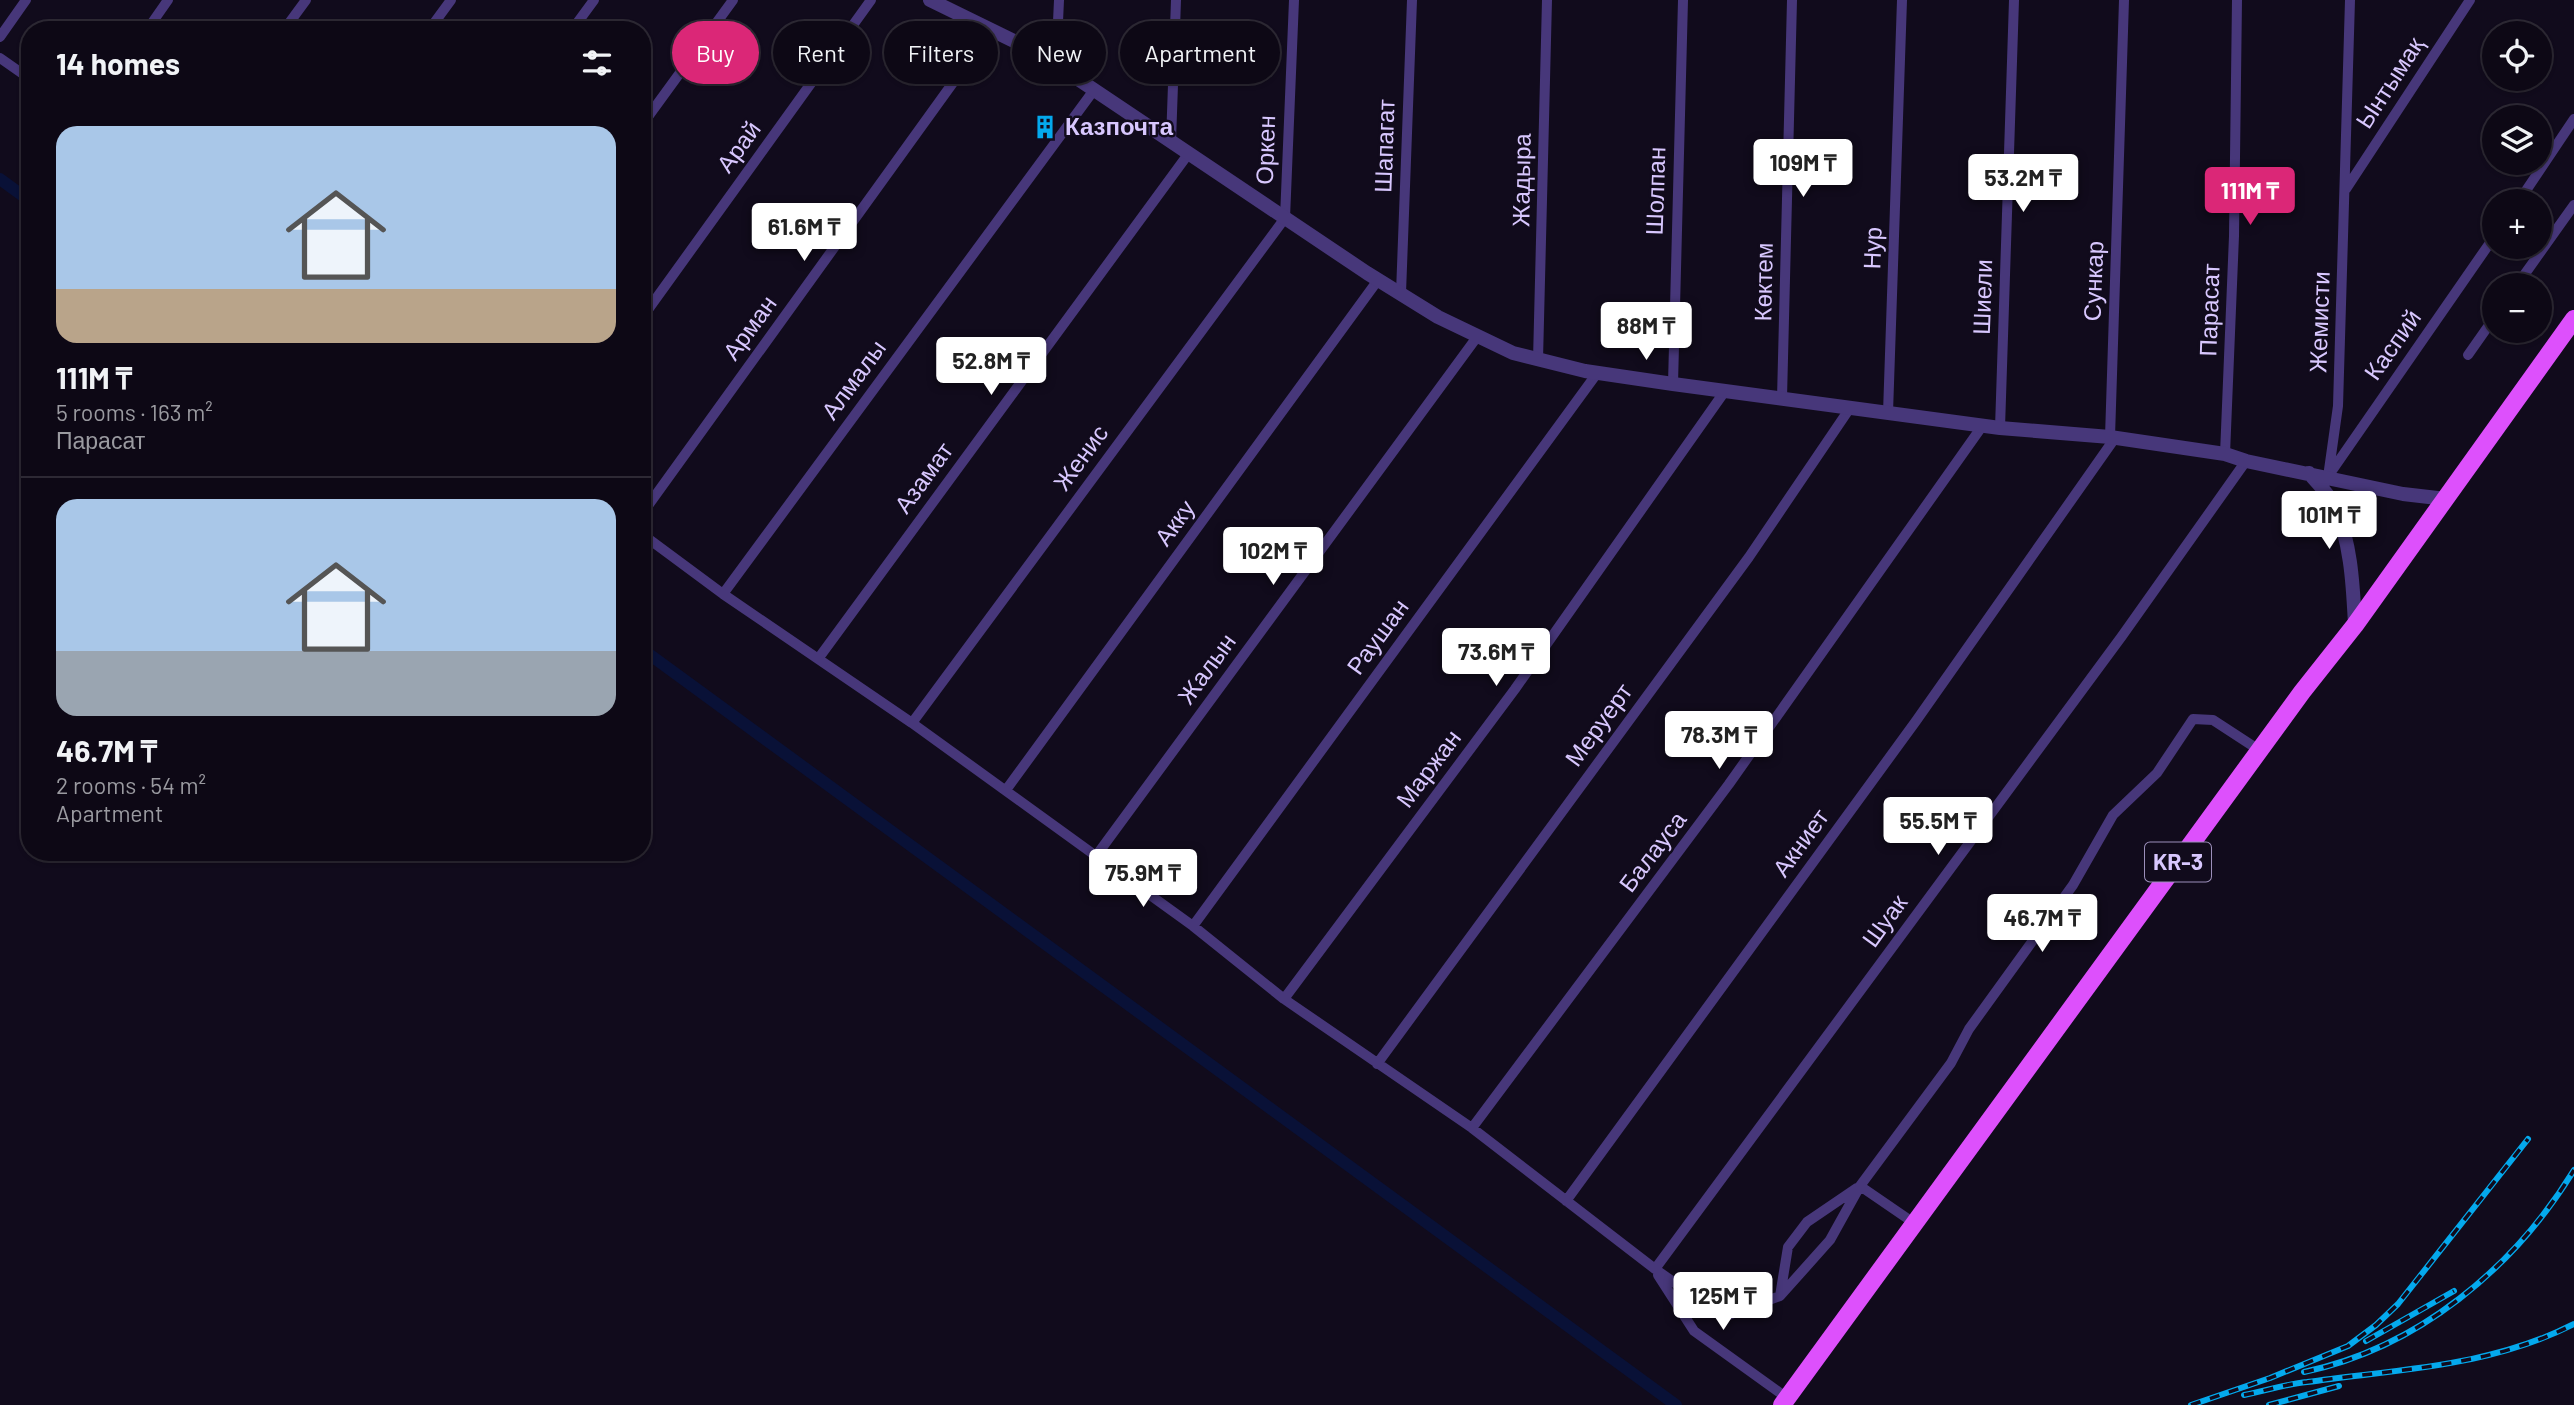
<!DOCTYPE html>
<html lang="en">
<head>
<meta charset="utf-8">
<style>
	body { margin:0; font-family:Barlow,sans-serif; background:#1b1622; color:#f1f3f6; height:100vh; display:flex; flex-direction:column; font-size:26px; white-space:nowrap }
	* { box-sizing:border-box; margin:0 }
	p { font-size:23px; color:#9a9aa0 }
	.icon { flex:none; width:38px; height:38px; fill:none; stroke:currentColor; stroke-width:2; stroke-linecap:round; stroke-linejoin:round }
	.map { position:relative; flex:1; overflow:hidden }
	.sheet { position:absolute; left:21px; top:21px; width:630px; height:840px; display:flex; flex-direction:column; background:#0d0815; border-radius:28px; box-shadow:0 2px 5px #0004,0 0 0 2px #2d2934 }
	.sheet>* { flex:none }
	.hud { position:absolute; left:672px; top:21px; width:665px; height:63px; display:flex; gap:14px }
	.tools { position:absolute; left:2482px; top:21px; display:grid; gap:14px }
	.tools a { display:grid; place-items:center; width:70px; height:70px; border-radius:50%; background:#0d0815; box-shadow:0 2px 5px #0004,0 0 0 2px #2d2934; font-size:35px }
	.price { position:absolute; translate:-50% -60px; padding:0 16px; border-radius:7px; background:#fff; color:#222; font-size:23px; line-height:46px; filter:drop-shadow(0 2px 4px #0008) }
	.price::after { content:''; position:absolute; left:50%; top:42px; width:21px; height:16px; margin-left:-10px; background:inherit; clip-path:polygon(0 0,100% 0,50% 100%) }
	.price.current { background:#db2777; color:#fff }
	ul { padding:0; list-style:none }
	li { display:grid; align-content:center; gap:14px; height:371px; padding:0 35px }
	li+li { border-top:2px solid #2d2934 }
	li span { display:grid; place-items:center; height:217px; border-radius:21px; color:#555 }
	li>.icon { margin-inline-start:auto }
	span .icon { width:126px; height:126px; fill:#fffc; stroke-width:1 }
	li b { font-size:30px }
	h2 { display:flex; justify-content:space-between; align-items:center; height:84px; padding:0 35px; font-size:30px }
	.tag { padding:0 24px; border-radius:32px; background:#0d0815; box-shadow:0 2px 5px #0004,0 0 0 2px #2d2934; font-size:24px; line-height:63px }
	.tag.current { background:#db2777; color:#fff }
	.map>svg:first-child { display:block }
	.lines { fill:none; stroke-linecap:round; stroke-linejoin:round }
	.canal { stroke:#091137; stroke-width:12 }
	.minor { stroke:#47377a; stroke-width:10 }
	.tertiary { stroke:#47377a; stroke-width:14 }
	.primary { stroke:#dd50fc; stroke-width:18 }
	.rail-casing { stroke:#04a9ed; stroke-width:6 }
	.rail { stroke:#110b1c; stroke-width:3.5; stroke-dasharray:10; stroke-linecap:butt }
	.labels { text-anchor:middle; stroke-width:5; stroke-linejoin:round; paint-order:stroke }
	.shield { fill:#110b1c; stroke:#9c8fba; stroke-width:2 }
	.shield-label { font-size:23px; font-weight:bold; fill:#d8c7fe }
	.street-label { font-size:24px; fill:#d8c7fe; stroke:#110b1c }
	.poi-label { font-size:24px; font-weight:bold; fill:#d8c7fe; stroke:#110b1c; text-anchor:start }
</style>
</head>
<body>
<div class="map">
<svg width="2574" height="1405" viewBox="0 0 2574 1405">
	<rect width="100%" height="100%" fill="#110b1c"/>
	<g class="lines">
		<path class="canal" d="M0 179 30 201
			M642 649 1676 1405"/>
		<path class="minor" d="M147 30 168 0
			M284 30 306 0
			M429 30 451 0
			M572 30 594 0
			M0 37 26 0
			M0 58 30 79
			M1056 65 1059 0
			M642 125 733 0
			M1171 141 1176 0
			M2346 189 2470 0
			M2519 201 2574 119
			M2517 285 2574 205
			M1401 293 1412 0
			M642 318 871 0
			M2468 355 2494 318
			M1538 360 1547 0
			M1673 384 1683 0
			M1782 398 1792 0
			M1888 413 1902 0
			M2000 428 2014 0
			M2110 437 2124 0
			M2225 454 2234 236 2237 0
			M2329 475 2494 237
			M2328 477 2338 406 2350 0
			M642 514 991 30
			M642 534 723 594 912 723 1096 856 1193 926 1284 999 1472 1128 1655 1269 1723 1317 1780 1296 1830 1240 1860 1186
			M723 594 1094 90
			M818 659 1189 153
			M912 723 1285 218 1294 0
			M1006 790 1378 280
			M1096 856 1477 337
			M1193 926 1598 372
			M1284 999 1515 689 1725 391
			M1377 1064 1749 557 1850 408
			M1472 1128 1729 784 1983 425
			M1566 1201 1916 721 2115 438
			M1914 1223 1860 1186 1951 1063 1969 1029 2073 885 2113 815 2157 773 2193 719 2213 720 2259 750
			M1655 1269 2122 636 2246 461
			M1658 1275 1694 1331 1787 1398
			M1780 1296 1788 1247 1807 1222 1857 1188"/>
		<path class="tertiary" d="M930 0 1024 46 1063 69 1367 273 1438 317 1513 353 1585 371 1673 384 2000 428 2110 437 2225 454 2246 461 2403 494 2446 499
			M2309 473C2316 482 2327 492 2333 503 2351 539 2353 585 2355 625"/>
		<path class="primary" d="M1782 1405 2302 692 2355 625 2574 319"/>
		<g class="rail-casing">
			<path id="rail" d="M2366 1341 2454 1291
				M2304 1372C2418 1348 2514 1268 2574 1170
				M2244 1395C2265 1391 2286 1384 2307 1382 2399 1369 2490 1367 2574 1324
				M2191 1405 2270 1378 2348 1346 2376 1325 2398 1304 2528 1139
				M2269 1405 2339 1386"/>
		</g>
		<use href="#rail" class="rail"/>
	</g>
	<defs>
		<g id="building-bare" transform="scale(1.89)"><path d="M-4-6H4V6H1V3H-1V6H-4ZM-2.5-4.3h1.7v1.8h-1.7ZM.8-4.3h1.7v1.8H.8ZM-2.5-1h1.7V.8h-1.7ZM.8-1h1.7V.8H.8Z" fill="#04a9ed" stroke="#110b1c" stroke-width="2.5" paint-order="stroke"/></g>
	</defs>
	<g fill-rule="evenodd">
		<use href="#building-bare" x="1045" y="127"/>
	</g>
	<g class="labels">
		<rect class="shield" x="2145" y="842.5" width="66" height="39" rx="5"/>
		<g class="shield-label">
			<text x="2178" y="870">KR-3</text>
		</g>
		<g class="street-label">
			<text transform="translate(2390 83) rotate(-57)" y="8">Ынтымақ</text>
			<text transform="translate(1385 146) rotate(-88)" y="8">Шапагат</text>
			<text transform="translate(739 147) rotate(-54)" y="8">Арай</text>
			<text transform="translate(1266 150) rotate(-88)" y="8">Оркен</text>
			<text transform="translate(1522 180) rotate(-89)" y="8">Жадыра</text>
			<text transform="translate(1656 191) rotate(-88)" y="8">Шолпан</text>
			<text transform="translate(1873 248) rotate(-88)" y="8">Нур</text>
			<text transform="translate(2094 281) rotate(-88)" y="8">Сункар</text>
			<text transform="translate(1764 282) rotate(-89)" y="8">Көктем</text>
			<text transform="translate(1983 297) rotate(-88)" y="8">Шиели</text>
			<text transform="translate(2210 310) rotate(-88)" y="8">Парасат</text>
			<text transform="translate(2320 322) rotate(-88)" y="8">Жемисти</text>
			<text transform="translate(750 328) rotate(-54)" y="8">Арман</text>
			<text transform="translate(2393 345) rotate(-55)" y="8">Каспий</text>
			<text transform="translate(854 380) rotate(-54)" y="8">Алмалы</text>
			<text transform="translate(1081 458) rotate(-54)" y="8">Женис</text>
			<text transform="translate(924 478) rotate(-54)" y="8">Азамат</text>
			<text transform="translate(1175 523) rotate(-54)" y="8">Акку</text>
			<text transform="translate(1378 637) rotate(-54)" y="8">Раушан</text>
			<text transform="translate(1207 669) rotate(-54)" y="8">Жалын</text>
			<text transform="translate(1599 725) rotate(-54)" y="8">Меруерт</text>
			<text transform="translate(1429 769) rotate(-53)" y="8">Маржан</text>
			<text transform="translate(1801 843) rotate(-54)" y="8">Акниет</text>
			<text transform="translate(1653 852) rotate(-53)" y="8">Балауса</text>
			<text transform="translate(1885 921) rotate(-54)" y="8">Шуак</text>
		</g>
		<g class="poi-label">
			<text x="1065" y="135">Казпочта</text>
		</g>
	</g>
</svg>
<div class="tools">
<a><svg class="icon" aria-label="locate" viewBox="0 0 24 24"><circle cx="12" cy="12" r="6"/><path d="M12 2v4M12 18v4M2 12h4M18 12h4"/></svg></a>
<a><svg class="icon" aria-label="layers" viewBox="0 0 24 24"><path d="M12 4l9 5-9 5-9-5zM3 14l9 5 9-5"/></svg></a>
<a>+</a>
<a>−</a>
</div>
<b class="price" style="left:1803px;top:199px">109M ₸</b>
<b class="price" style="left:2023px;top:214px">53.2M ₸</b>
<b class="price current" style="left:2250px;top:227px">111M ₸</b>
<b class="price" style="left:804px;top:263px">61.6M ₸</b>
<b class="price" style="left:1646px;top:362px">88M ₸</b>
<b class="price" style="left:991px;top:397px">52.8M ₸</b>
<b class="price" style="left:2329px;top:551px">101M ₸</b>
<b class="price" style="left:1273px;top:587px">102M ₸</b>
<b class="price" style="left:1496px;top:688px">73.6M ₸</b>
<b class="price" style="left:1719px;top:771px">78.3M ₸</b>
<b class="price" style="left:1938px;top:857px">55.5M ₸</b>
<b class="price" style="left:1143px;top:909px">75.9M ₸</b>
<b class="price" style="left:2042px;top:954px">46.7M ₸</b>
<b class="price" style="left:1723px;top:1332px">125M ₸</b>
<div class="hud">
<a class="tag current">Buy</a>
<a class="tag">Rent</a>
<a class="tag">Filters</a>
<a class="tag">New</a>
<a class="tag">Apartment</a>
</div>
<section class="sheet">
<h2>14 homes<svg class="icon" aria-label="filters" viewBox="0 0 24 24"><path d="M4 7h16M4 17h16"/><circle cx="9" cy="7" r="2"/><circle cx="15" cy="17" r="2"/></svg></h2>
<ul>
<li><span style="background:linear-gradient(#a9c7e8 75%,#b9a48a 0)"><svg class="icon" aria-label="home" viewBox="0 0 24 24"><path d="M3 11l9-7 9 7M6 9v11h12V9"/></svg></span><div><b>111M ₸</b><p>5 rooms · 163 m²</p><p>Парасат</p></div></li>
<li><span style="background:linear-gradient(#a9c7e8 70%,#9aa5b1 0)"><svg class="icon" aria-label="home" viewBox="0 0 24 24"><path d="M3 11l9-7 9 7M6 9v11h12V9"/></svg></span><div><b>46.7M ₸</b><p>2 rooms · 54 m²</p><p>Apartment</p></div></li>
</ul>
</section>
</div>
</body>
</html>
